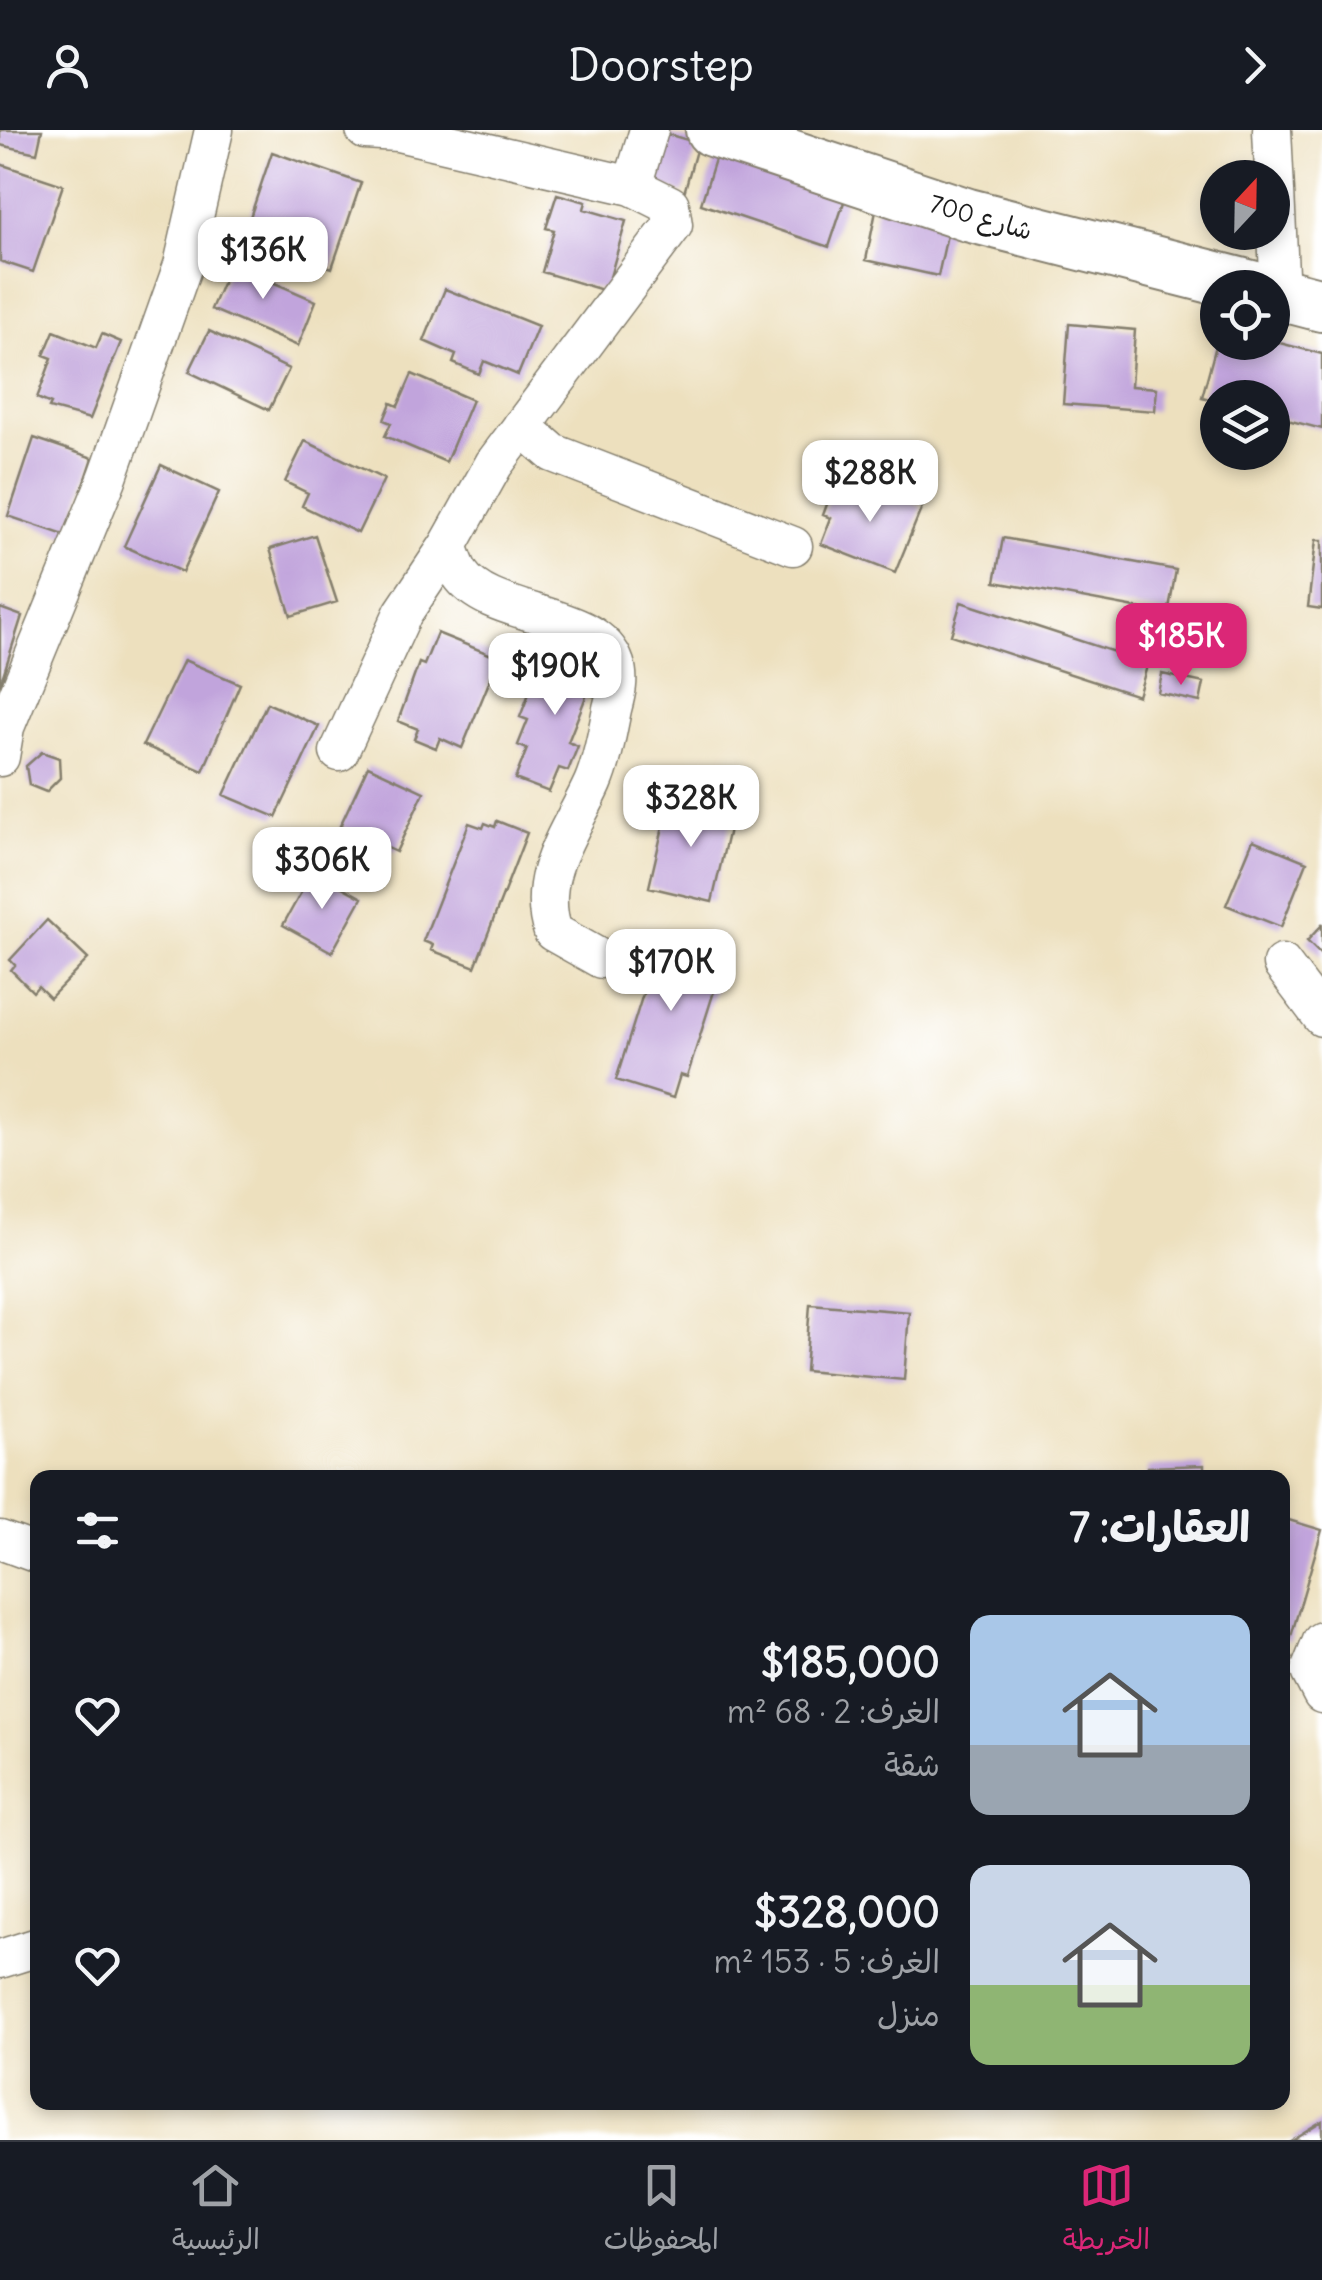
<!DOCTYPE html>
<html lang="ar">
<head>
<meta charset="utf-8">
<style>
	body { margin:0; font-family:Delius,"Playpen Sans Arabic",sans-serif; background:#20242c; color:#f1f3f6; direction:rtl; height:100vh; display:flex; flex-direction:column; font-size:38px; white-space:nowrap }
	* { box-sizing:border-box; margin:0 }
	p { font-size:32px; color:#9ea1a6 }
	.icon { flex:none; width:55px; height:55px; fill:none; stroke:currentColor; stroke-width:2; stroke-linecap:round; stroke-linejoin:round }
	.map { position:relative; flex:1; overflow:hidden; direction:ltr }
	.drawer { position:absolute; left:30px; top:1340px; width:1260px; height:640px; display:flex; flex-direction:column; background:#171b24; border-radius:20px; box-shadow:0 5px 15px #0003; direction:rtl }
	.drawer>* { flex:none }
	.needle { width:65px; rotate:22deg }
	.fabs { position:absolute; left:1200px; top:30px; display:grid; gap:20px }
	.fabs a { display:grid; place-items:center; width:90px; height:90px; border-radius:50%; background:#171b24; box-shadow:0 5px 15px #0003; font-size:50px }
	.price { position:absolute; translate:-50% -85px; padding:0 22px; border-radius:20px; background:#fff; color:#222; font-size:32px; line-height:65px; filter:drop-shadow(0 2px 5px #0008) }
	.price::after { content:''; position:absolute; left:50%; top:60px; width:30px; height:22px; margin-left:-15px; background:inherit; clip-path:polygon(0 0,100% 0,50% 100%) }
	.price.on { background:#db2777; color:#fff }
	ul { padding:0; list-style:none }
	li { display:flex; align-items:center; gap:30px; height:250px; padding:0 40px }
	li span { display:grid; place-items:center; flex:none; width:280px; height:200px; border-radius:20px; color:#555 }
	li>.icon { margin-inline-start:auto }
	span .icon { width:120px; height:120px; fill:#fffc; stroke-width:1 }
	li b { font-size:42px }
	h2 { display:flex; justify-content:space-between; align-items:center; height:120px; padding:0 40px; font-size:42px }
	header { display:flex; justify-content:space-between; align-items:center; height:130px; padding:0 40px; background:#171b24; font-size:45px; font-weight:600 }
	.tabs { display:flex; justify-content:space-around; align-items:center; height:140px; border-top:2px solid #363941; background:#171b24; font-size:28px; color:#9ea1a6 }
	.tabs a { display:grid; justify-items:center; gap:5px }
	.tabs .on { color:#db2777 }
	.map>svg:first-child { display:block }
	.building { fill:#c1a4dc }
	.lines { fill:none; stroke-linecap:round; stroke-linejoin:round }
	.minor-casing { stroke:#847e6d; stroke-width:41 }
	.secondary-casing { stroke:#847e6d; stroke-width:56 }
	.minor { stroke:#fff; stroke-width:38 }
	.secondary { stroke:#fff; stroke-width:52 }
	.labels { text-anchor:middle; stroke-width:8; stroke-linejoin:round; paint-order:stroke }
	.street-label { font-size:25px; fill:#1c1c1c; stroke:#fff }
</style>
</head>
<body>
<header><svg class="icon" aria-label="forward" viewBox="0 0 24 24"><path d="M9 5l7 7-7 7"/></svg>Doorstep<svg class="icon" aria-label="person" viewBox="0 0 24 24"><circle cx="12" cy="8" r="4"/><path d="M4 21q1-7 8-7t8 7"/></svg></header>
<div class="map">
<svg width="1322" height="2010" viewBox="0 0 1322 2010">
	<rect width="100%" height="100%" fill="#fff"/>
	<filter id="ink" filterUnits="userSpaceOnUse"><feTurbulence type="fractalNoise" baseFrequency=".01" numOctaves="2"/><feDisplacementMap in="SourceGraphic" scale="20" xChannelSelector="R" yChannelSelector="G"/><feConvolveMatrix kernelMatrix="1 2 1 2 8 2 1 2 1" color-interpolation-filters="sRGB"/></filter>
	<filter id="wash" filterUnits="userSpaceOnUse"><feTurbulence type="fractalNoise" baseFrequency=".0048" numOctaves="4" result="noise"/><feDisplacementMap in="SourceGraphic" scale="40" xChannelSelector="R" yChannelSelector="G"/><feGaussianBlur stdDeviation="2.25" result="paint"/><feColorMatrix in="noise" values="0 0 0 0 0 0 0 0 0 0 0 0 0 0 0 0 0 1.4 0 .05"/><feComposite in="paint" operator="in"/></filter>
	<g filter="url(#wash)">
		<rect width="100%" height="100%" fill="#ede0be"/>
		<g id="blocks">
			<path class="building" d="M0 0H42L37 23 0 15Z
				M667 4 698 13 684 63 652 54Z
				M272 22 361 53 332 138 243 108Z
				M716 26 845 69 829 117 701 74Z
				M0 34 63 55 33 142 0 131Z
				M557 64 586 72 584 79 626 91 606 161 542 142 554 100 546 98Z
				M877 76 950 91 938 146 866 130Z
				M234 126 273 143 270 151 316 171 298 216 211 179Z
				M445 159 538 196 518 245 484 231 479 244 453 233 456 225 424 211Z
				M1069 194 1135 200 1131 256 1157 258 1155 281 1063 274Z
				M54 201 96 218 102 204 121 212 90 289 49 278 51 274 37 268 52 228 44 225Z
				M209 201 289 239 269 280 189 242Z
				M1272 211 1322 224V299L1272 286V268L1218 271 1202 267 1217 212Z
				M412 244 472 270 446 332 385 306 391 293 384 290 391 273 398 276Z
				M34 308 93 328 67 406 8 386Z
				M305 311 384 349 358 403 302 376 308 363 285 352Z
				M161 335 219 362 182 442 124 416Z
				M847 348 922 377 895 443 821 414 831 388 823 385 829 369 838 372Z
				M315 405 337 472 291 486 270 419Z
				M1003 408 1176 440 1168 484 995 452Z
				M1316 410H1322V479L1308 477Z
				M961 472 1148 533 1138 566 951 505Z
				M0 478 22 486 0 555Z
				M437 503 499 528 462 618 440 608 436 618 414 609 418 599 398 591 419 533 424 535Z
				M566 516 600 529 595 544 600 546 593 566 587 564 568 612 578 616 568 641 559 638 549 662 515 649 527 619 518 615 528 590 520 587 533 553 541 556 548 536 557 540Z
				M184 530 240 554 203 641 143 615Z
				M1162 544 1204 553 1200 572 1158 563Z
				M267 573 319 596 276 687 224 665Z
				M42 622 59 628 60 648 46 662 29 655 26 636Z
				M368 636 424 662 396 722 340 696Z
				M670 667 733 682 712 772 649 757Z
				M497 691 527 703 475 837 431 820 433 815 423 811 469 693 483 698 485 693 495 697Z
				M1253 710 1307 732 1281 797 1226 775Z
				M313 741 362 768 332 822 283 795Z
				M47 790 88 829 50 868 38 856 33 862 11 840 15 835 10 830Z
				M1322 795V826L1307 811Z
				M663 800 727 820 687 947 680 945 673 968 616 950Z
				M810 1174 909 1182 904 1250 805 1241Z
				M1204 1335V1348H1148V1337Z
				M1282 1388 1322 1400 1290 1510 1282 1508Z
				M1322 1991V2010H1291Z"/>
		</g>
	</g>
	<g filter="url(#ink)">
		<use href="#blocks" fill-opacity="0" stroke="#847e6d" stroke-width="2.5"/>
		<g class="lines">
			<g class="minor-casing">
				<path id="minor" d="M365 0 398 2 632 56 649 0
					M1272 0 1280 164
					M522 296 553 323 793 416
					M448 416C452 425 455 437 460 444 490 489 597 479 615 534 620 549 616 564 612 579 607 603 603 630 593 653 571 702 534 746 553 802L601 829
					M339 622 403 483 448 416 494 334 673 95 670 75 632 56
					M0 627 5 597 107 349 183 135 214 0
					M1282 834 1322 887
					M0 1410 38 1424
					M1322 1511 1310 1541 1322 1564
					M0 1829 38 1817"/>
			</g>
			<g class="secondary-casing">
				<path id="secondary" d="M712 0 968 85 1255 158
					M1272 162 1322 175"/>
			</g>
			<use href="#minor" class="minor"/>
			<use href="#secondary" class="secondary"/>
		</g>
	</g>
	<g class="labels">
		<g class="street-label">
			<text transform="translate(981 87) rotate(16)" y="9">شارع 700</text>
		</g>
	</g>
</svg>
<div class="fabs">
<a><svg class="needle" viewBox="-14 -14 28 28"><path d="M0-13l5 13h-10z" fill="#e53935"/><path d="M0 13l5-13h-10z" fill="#9ea1a6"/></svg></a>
<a><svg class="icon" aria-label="locate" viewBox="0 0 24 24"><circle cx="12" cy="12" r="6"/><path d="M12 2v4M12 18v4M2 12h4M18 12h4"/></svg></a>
<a><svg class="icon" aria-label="layers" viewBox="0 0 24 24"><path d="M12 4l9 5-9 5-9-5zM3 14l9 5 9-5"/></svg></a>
</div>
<b class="price" style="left:263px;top:172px">$136K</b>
<b class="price" style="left:870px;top:395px">$288K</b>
<b class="price on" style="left:1181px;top:558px">$185K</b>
<b class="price" style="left:555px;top:588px">$190K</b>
<b class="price" style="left:691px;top:720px">$328K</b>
<b class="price" style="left:322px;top:782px">$306K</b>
<b class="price" style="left:671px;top:884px">$170K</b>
<section class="drawer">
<h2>العقارات: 7<svg class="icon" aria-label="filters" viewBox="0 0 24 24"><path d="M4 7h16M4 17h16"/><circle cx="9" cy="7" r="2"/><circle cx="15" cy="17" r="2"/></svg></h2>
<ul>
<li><span style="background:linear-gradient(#a9c7e8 65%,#9aa5b1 0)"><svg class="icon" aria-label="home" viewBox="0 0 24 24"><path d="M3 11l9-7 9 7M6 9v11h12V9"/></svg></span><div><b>$185,000</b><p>الغرف: 2 · 68 m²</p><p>شقة</p></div><svg class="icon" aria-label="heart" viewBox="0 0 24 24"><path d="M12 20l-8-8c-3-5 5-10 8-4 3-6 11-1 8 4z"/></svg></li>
<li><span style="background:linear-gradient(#c9d6e8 60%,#8fb573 0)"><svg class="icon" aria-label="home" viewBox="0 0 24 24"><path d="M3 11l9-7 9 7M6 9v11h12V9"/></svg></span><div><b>$328,000</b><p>الغرف: 5 · 153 m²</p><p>منزل</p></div><svg class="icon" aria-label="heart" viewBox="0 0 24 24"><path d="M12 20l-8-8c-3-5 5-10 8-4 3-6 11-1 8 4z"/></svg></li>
</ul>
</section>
</div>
<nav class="tabs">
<a class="on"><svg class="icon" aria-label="map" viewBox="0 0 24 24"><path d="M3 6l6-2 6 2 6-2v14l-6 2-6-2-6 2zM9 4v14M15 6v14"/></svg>الخريطة</a>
<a><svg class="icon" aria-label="saved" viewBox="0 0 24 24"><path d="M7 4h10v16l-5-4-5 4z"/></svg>المحفوظات</a>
<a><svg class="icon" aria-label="home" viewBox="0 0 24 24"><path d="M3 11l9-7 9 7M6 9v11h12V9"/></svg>الرئيسية</a>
</nav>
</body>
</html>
